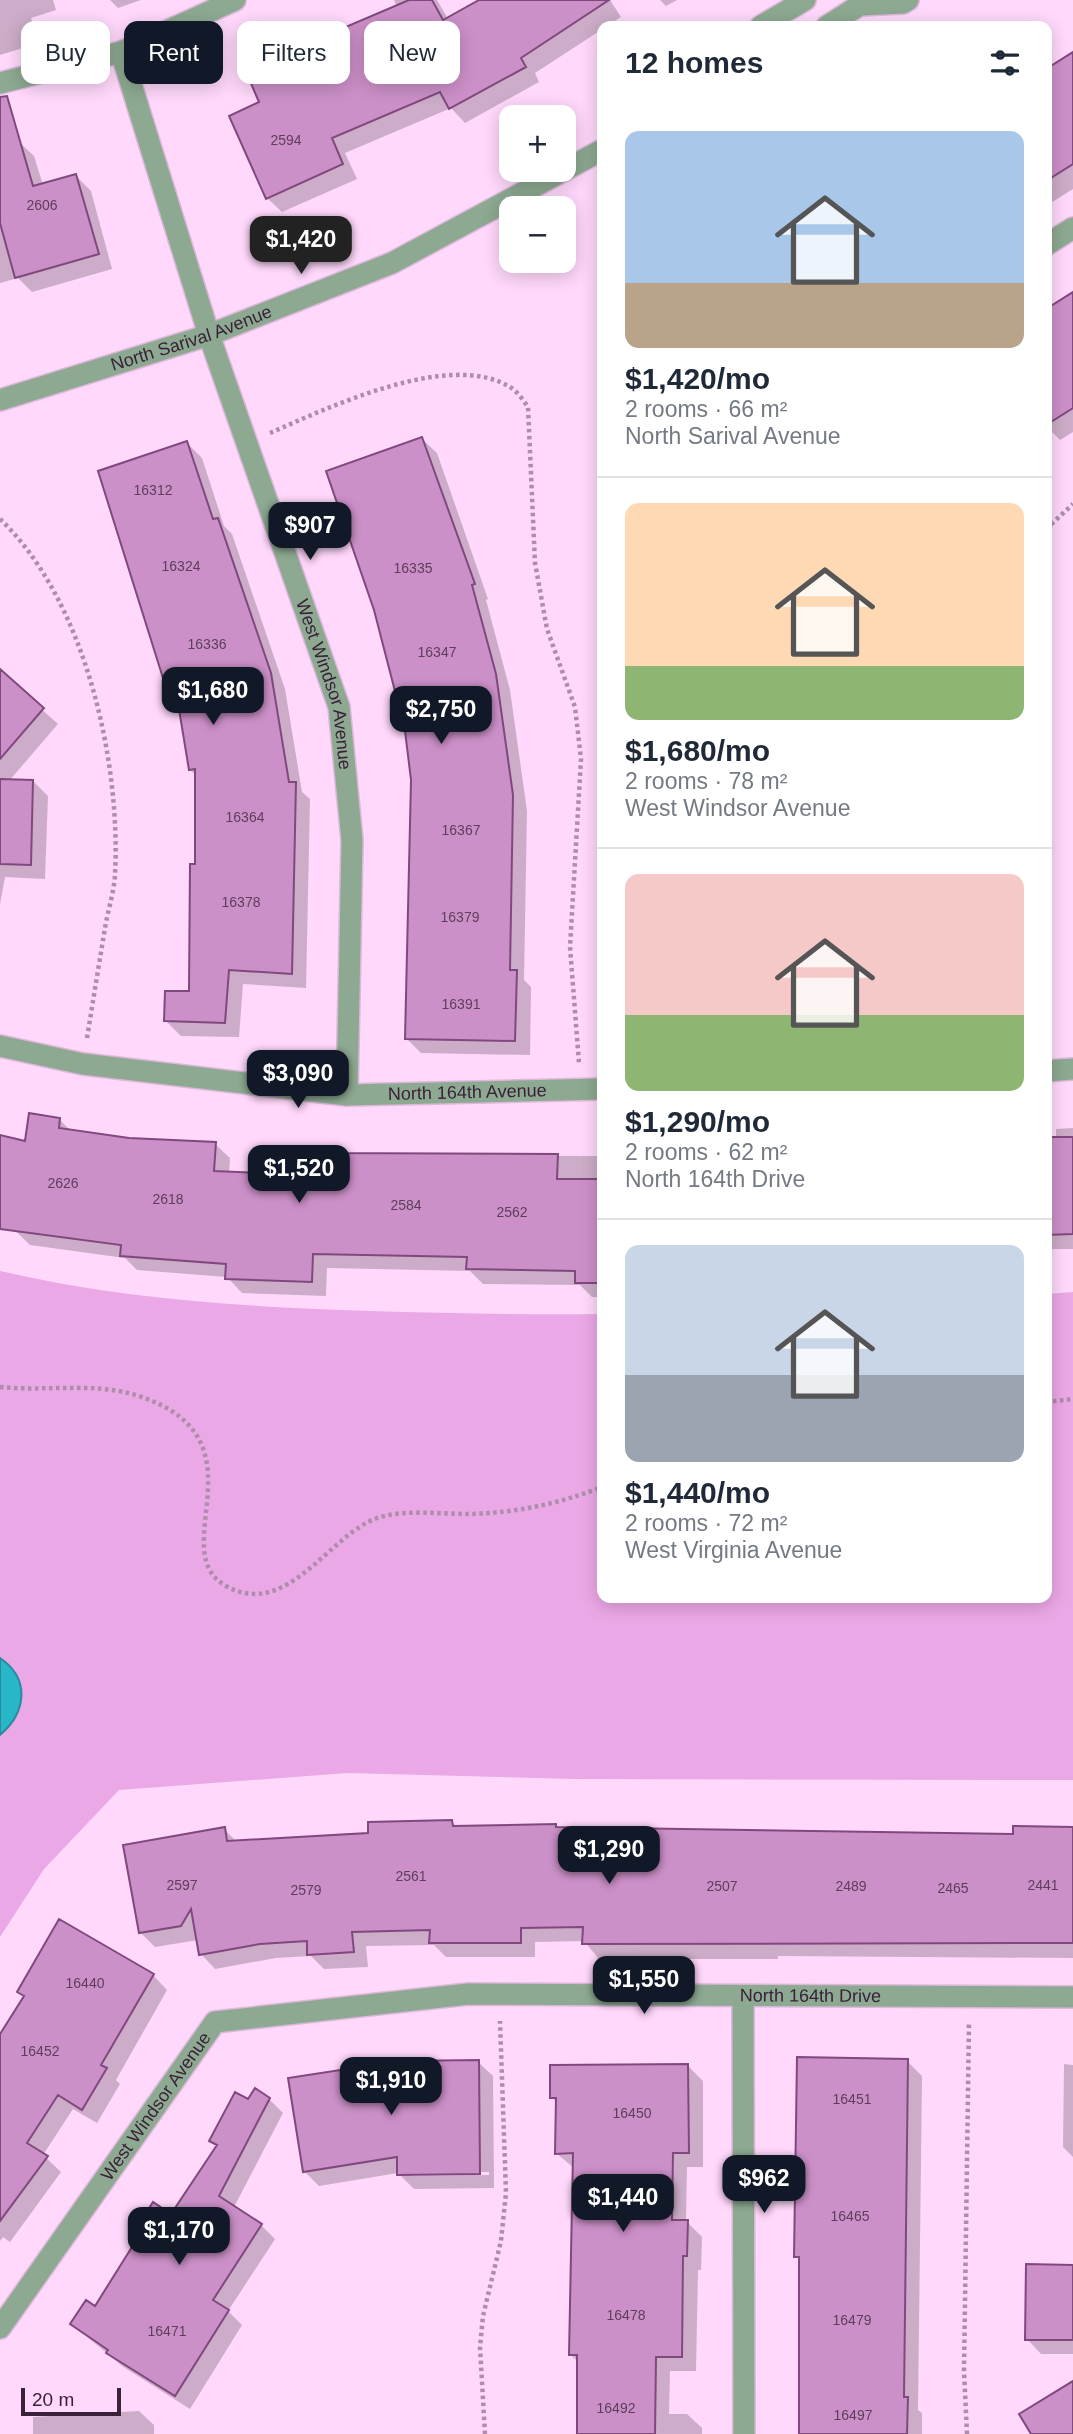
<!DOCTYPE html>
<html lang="en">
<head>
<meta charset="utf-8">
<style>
	body { margin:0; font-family:Arial,sans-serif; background:#f6f6f7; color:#1f2937; height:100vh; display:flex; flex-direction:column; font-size:26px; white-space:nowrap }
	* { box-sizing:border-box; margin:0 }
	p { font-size:23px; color:#747a83 }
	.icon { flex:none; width:38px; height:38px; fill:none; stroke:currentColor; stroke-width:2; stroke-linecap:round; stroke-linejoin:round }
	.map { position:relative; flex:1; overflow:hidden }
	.panel { position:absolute; left:597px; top:21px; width:455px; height:1582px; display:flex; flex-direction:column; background:#fff; border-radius:14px; box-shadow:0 4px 18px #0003 }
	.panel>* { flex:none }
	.banner { position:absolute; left:21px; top:21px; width:471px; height:63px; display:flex; gap:14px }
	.tools { position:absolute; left:499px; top:105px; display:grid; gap:14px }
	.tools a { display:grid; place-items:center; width:77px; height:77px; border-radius:14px; background:#fff; box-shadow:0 4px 18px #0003; font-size:35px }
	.scale { position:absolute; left:21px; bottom:18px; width:100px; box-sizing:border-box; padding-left:7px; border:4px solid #392238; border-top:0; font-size:19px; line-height:24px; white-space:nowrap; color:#392238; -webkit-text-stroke:5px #ffd8fb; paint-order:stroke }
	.price { position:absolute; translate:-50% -60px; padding:0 16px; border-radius:14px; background:#111827; color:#fff; font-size:23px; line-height:46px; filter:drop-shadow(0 2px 4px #0008) }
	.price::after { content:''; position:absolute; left:50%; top:42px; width:21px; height:16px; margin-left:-10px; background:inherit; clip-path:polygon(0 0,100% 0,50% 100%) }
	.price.selected { background:#222; color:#fff }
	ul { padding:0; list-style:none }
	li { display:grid; align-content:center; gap:14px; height:371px; padding:0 28px }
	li+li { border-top:2px solid #e0e1e3 }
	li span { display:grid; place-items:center; height:217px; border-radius:14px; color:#555 }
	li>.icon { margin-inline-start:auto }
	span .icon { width:126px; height:126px; fill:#fffc; stroke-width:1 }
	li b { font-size:30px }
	h2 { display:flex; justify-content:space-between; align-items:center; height:84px; padding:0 28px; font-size:30px }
	.pill { padding:0 24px; border-radius:14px; background:#fff; box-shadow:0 4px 18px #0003; font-size:24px; line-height:63px }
	.pill.selected { background:#111827; color:#fff }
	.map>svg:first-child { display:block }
	.green { fill:#eba8e6 }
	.water { fill:#28b6c9; stroke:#2d8a9e; stroke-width:2 }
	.shadow { fill:#0003; fill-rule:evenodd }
	.building { fill:#cc90c8; stroke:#80497d; stroke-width:2 }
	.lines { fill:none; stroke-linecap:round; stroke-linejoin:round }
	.minor-casing { stroke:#dbb7d8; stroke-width:24 }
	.path { stroke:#ad8daa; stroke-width:4.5; stroke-dasharray:3.5 3.5; stroke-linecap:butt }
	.minor { stroke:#8da991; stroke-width:21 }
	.labels { text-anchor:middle; stroke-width:7; stroke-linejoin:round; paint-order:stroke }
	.number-label { font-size:14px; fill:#5e3e5c }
	.street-label { font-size:18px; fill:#392238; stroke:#ffd8fb }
</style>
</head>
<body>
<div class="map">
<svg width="1073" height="2434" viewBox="0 0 1073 2434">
	<rect width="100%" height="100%" fill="#ffd8fb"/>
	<path class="green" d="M0 1271C120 1299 245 1307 369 1311 447 1313 524 1315 602 1314V1598H1046L1047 1294 1073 1292V1780L574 1779 348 1773 119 1790 44 1869 0 1937Z"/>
	<path class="water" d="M0 1658C31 1679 26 1713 0 1735Z"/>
	<path class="shadow" d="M0 0H53L56 10 31 18 39 43 0 55Z
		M110 0H141L118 8Z
		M394 0H437L448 19 483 0H610L621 17 535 73 539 82 465 123 451 108 345 153 357 179 282 212 267 198 261 103 289 47 294 51 397 7Z
		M660 0H677L666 6Z
		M1073 55V189L1046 206V72Z
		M19 142 34 156 43 185 76 176 91 191 112 269 32 292 18 278 0 283V147Z
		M1073 293V432L1060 440 1046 426V309Z
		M422 439 437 453 488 599 486 600 510 690 527 811 524 980 531 987 530 1055 421 1053 406 1038 413 780 404 704 398 698Z
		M187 443 202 458 224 526 232 534 285 689 302 792 310 799 306 988 243 984 239 1037 181 1036 166 1021 191 993 197 866V776L190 770 179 702 170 693Z
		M0 672 58 724 9 781H33L48 796 45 879 5 877 0 904Z
		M59 1119 72 1132 128 1139 215 1144 230 1158 229 1174 266 1175 316 1150 322 1155 602 1156V1297H592L580 1285 483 1284 470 1271 327 1268 326 1296 242 1293 227 1277 137 1270 125 1258 30 1245 0 1216V1137L27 1143Z
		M1073 1128V1249H1046V1139H1056V1129Z
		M452 1822 457 1827 555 1826 558 1829 1015 1836 1073 1828V1958L778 1956V1959H599L584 1941 535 1942V1957H446L434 1945 366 1946 368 1967 324 1969 311 1956 276 1958 215 1969 201 1954 198 1940 155 1947 141 1933 224 1829 237 1842 370 1835Z
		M153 1975 167 1990 116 2080 120 2084 97 2123 73 2109 43 2155 61 2172 10 2242 3 2237 0 2241V2038L25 1998 19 1992Z
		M907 2061 922 2076 918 2410 922 2413V2434H801V2261L796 2256Z
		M478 2062 493 2076 494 2188 414 2189 398 2173 319 2186 304 2171ZM489 2172V2175L411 2176V2173Z
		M1064 2064 1073 2065V2157L1063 2147Z
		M688 2066 703 2081V2167H687L686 2221 702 2237 701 2270H698L696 2371H670L669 2414H687L702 2428V2434H578V2362L570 2354 574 2168 556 2153 557 2103 552 2097Z
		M269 2099 283 2113 234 2207 261 2225 275 2239 228 2311 242 2325 190 2409 122 2366 72 2324 95 2308 172 2217 218 2147 212 2140 248 2101Z
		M1073 2267V2354H1041L1027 2339Z
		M139 2411 154 2425V2434H33V2417Z"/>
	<path class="building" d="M409 0H432L443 20 479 0H609L521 58 526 67 449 109 440 92 332 138 343 164 266 199 229 116 259 102 243 65 290 45 292 50Z
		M1073 52V164L1046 181V69Z
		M7 96 33 186 76 174 99 254 15 278 0 223V97Z
		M1073 292V408L1046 425V309Z
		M422 437 475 584 472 585 496 674 513 795 510 970H517L515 1041 405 1039 411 780 401 698 397 699 374 610 326 471Z
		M187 441 213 519 218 518 271 673 289 782H296L292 974 229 970 225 1023 164 1021 165 991H189L190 864H195V769L189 770 176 691 168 694 98 471Z
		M0 669 44 708 0 759Z
		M0 779 33 780 31 865 0 864Z
		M29 1113 60 1118 59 1128 129 1138 216 1142 214 1171 264 1173 265 1146 317 1148V1153L558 1154 557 1179H602V1283H575V1271L466 1269 467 1257 313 1254 312 1282 225 1279 226 1264 120 1256 121 1245 0 1229V1135L25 1141Z
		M1046 1137H1073V1234L1046 1235Z
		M452 1820 453 1826 556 1824V1827L1013 1834V1826L1073 1827V1943L582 1944 583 1927 521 1928V1943H429L430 1930 352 1932 354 1952 307 1955V1941L260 1944 199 1955 191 1909 181 1926 139 1933 123 1845 225 1827 227 1841 368 1833V1822Z
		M59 1919 154 1974 101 2065 107 2068 82 2110 58 2095 27 2143 48 2156 0 2221V2034L24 1996 17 1992Z
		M797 2057 908 2059 904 2397H908L907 2434H799V2257H794Z
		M479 2060 480 2174 397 2175V2157L303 2172 288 2078 399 2061Z
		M688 2064 689 2153H673L672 2220H688L687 2256H683L682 2357H656L655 2434H577V2355H569L573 2153 555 2154 556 2098H550V2065Z
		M255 2088 270 2098 219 2196 262 2224 213 2300 229 2310 175 2396 106 2353 108 2350 70 2324 86 2300 95 2306 142 2231 137 2227 153 2202 171 2214 217 2145 209 2141 235 2092 248 2099Z
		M1026 2264 1073 2265V2340H1025Z
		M1073 2381V2434H1031L1019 2414Z"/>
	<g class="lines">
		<g class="minor-casing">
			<g id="minor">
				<path d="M761 26 805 0"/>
				<path d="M827 26 860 5 903 3 908 0"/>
				<path id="s1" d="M121 52 209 335 339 707 352 840 347 1095"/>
				<path d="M0 83 121 52 235 0"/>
				<path d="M1046 245 1073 228"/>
				<path id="s2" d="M0 400 209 335 392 263 602 150"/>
				<path id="s3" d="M0 1046 83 1064 347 1095 602 1089"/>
				<path d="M1046 1071 1073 1069"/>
				<path d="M743 1996 744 2434"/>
				<path id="s4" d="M0 2328 215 2022 468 1994 1073 1997"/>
			</g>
		</g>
		<path class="path" d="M270 433C330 407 449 350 510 387 517 391 523 400 528 407L535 563 547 629 575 707 581 759 570 947 579 1063
			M0 519C85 600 121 761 115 875 114 892 108 910 105 928 99 964 93 1001 87 1038
			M1046 529 1073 504
			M0 1387C48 1392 96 1381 142 1397 268 1441 163 1551 226 1586 287 1620 329 1535 377 1518 405 1509 439 1514 468 1514 515 1513 558 1504 602 1487
			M1046 1402 1073 1399
			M485 2434 480 2347 483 2316 501 2241 506 2193 500 2021
			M967 2434 964 2371 969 2022"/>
		<use href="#minor" class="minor"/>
	</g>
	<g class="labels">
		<g class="number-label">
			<text x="286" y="145">2594</text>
			<text x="42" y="210">2606</text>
			<text x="153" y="495">16312</text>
			<text x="181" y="571">16324</text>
			<text x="413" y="573">16335</text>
			<text x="207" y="649">16336</text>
			<text x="437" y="657">16347</text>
			<text x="245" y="822">16364</text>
			<text x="461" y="835">16367</text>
			<text x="241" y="907">16378</text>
			<text x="460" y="922">16379</text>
			<text x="461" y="1009">16391</text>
			<text x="63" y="1188">2626</text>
			<text x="168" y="1204">2618</text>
			<text x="406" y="1210">2584</text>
			<text x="512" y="1217">2562</text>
			<text x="411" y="1881">2561</text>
			<text x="182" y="1890">2597</text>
			<text x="1043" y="1890">2441</text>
			<text x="722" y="1891">2507</text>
			<text x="851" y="1891">2489</text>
			<text x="953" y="1893">2465</text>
			<text x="306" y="1895">2579</text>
			<text x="85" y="1988">16440</text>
			<text x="40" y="2056">16452</text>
			<text x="852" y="2104">16451</text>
			<text x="632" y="2118">16450</text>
			<text x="850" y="2221">16465</text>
			<text x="626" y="2320">16478</text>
			<text x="852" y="2325">16479</text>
			<text x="167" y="2336">16471</text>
			<text x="616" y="2413">16492</text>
			<text x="853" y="2420">16497</text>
		</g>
		<g class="street-label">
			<text dy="6" stroke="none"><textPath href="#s2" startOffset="201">North Sarival Avenue</textPath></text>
			<text dy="6" stroke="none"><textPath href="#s1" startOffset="665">West Windsor Avenue</textPath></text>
			<text dy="6" stroke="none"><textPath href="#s3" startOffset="471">North 164th Avenue</textPath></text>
			<text dy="6" stroke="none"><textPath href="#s4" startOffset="971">North 164th Drive</textPath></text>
			<text dy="6" stroke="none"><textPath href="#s4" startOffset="271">West Windsor Avenue</textPath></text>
		</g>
	</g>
</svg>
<div class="tools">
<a>+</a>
<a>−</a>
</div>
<div class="scale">20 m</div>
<b class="price selected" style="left:301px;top:276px">$1,420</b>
<b class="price" style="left:310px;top:562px">$907</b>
<b class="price" style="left:213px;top:727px">$1,680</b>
<b class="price" style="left:441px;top:746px">$2,750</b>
<b class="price" style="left:298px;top:1110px">$3,090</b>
<b class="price" style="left:299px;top:1205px">$1,520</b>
<b class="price" style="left:609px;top:1886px">$1,290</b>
<b class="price" style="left:644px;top:2016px">$1,550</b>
<b class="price" style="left:391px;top:2117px">$1,910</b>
<b class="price" style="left:764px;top:2215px">$962</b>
<b class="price" style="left:623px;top:2234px">$1,440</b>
<b class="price" style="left:179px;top:2267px">$1,170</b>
<div class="banner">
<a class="pill">Buy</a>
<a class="pill selected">Rent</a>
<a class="pill">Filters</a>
<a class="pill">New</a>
</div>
<section class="panel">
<h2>12 homes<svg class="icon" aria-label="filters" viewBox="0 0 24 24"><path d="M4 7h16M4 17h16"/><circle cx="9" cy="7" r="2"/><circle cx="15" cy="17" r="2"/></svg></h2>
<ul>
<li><span style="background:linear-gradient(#a9c7e8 70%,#b9a48a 0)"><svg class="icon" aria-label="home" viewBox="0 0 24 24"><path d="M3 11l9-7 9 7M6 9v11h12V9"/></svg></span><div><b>$1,420/mo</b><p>2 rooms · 66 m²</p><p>North Sarival Avenue</p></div></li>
<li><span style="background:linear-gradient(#ffd9b3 75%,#8fb573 0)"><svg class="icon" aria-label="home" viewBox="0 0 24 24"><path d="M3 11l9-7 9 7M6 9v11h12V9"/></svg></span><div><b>$1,680/mo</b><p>2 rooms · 78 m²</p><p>West Windsor Avenue</p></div></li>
<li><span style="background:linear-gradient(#f6c9c9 65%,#8fb573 0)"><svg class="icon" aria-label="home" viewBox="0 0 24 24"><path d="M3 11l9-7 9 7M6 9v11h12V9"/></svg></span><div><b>$1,290/mo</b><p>2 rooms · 62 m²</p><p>North 164th Drive</p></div></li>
<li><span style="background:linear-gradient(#c9d6e8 60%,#9aa5b1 0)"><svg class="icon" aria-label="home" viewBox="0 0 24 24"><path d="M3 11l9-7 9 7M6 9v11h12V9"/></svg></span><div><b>$1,440/mo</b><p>2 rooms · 72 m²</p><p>West Virginia Avenue</p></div></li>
</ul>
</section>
</div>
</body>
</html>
